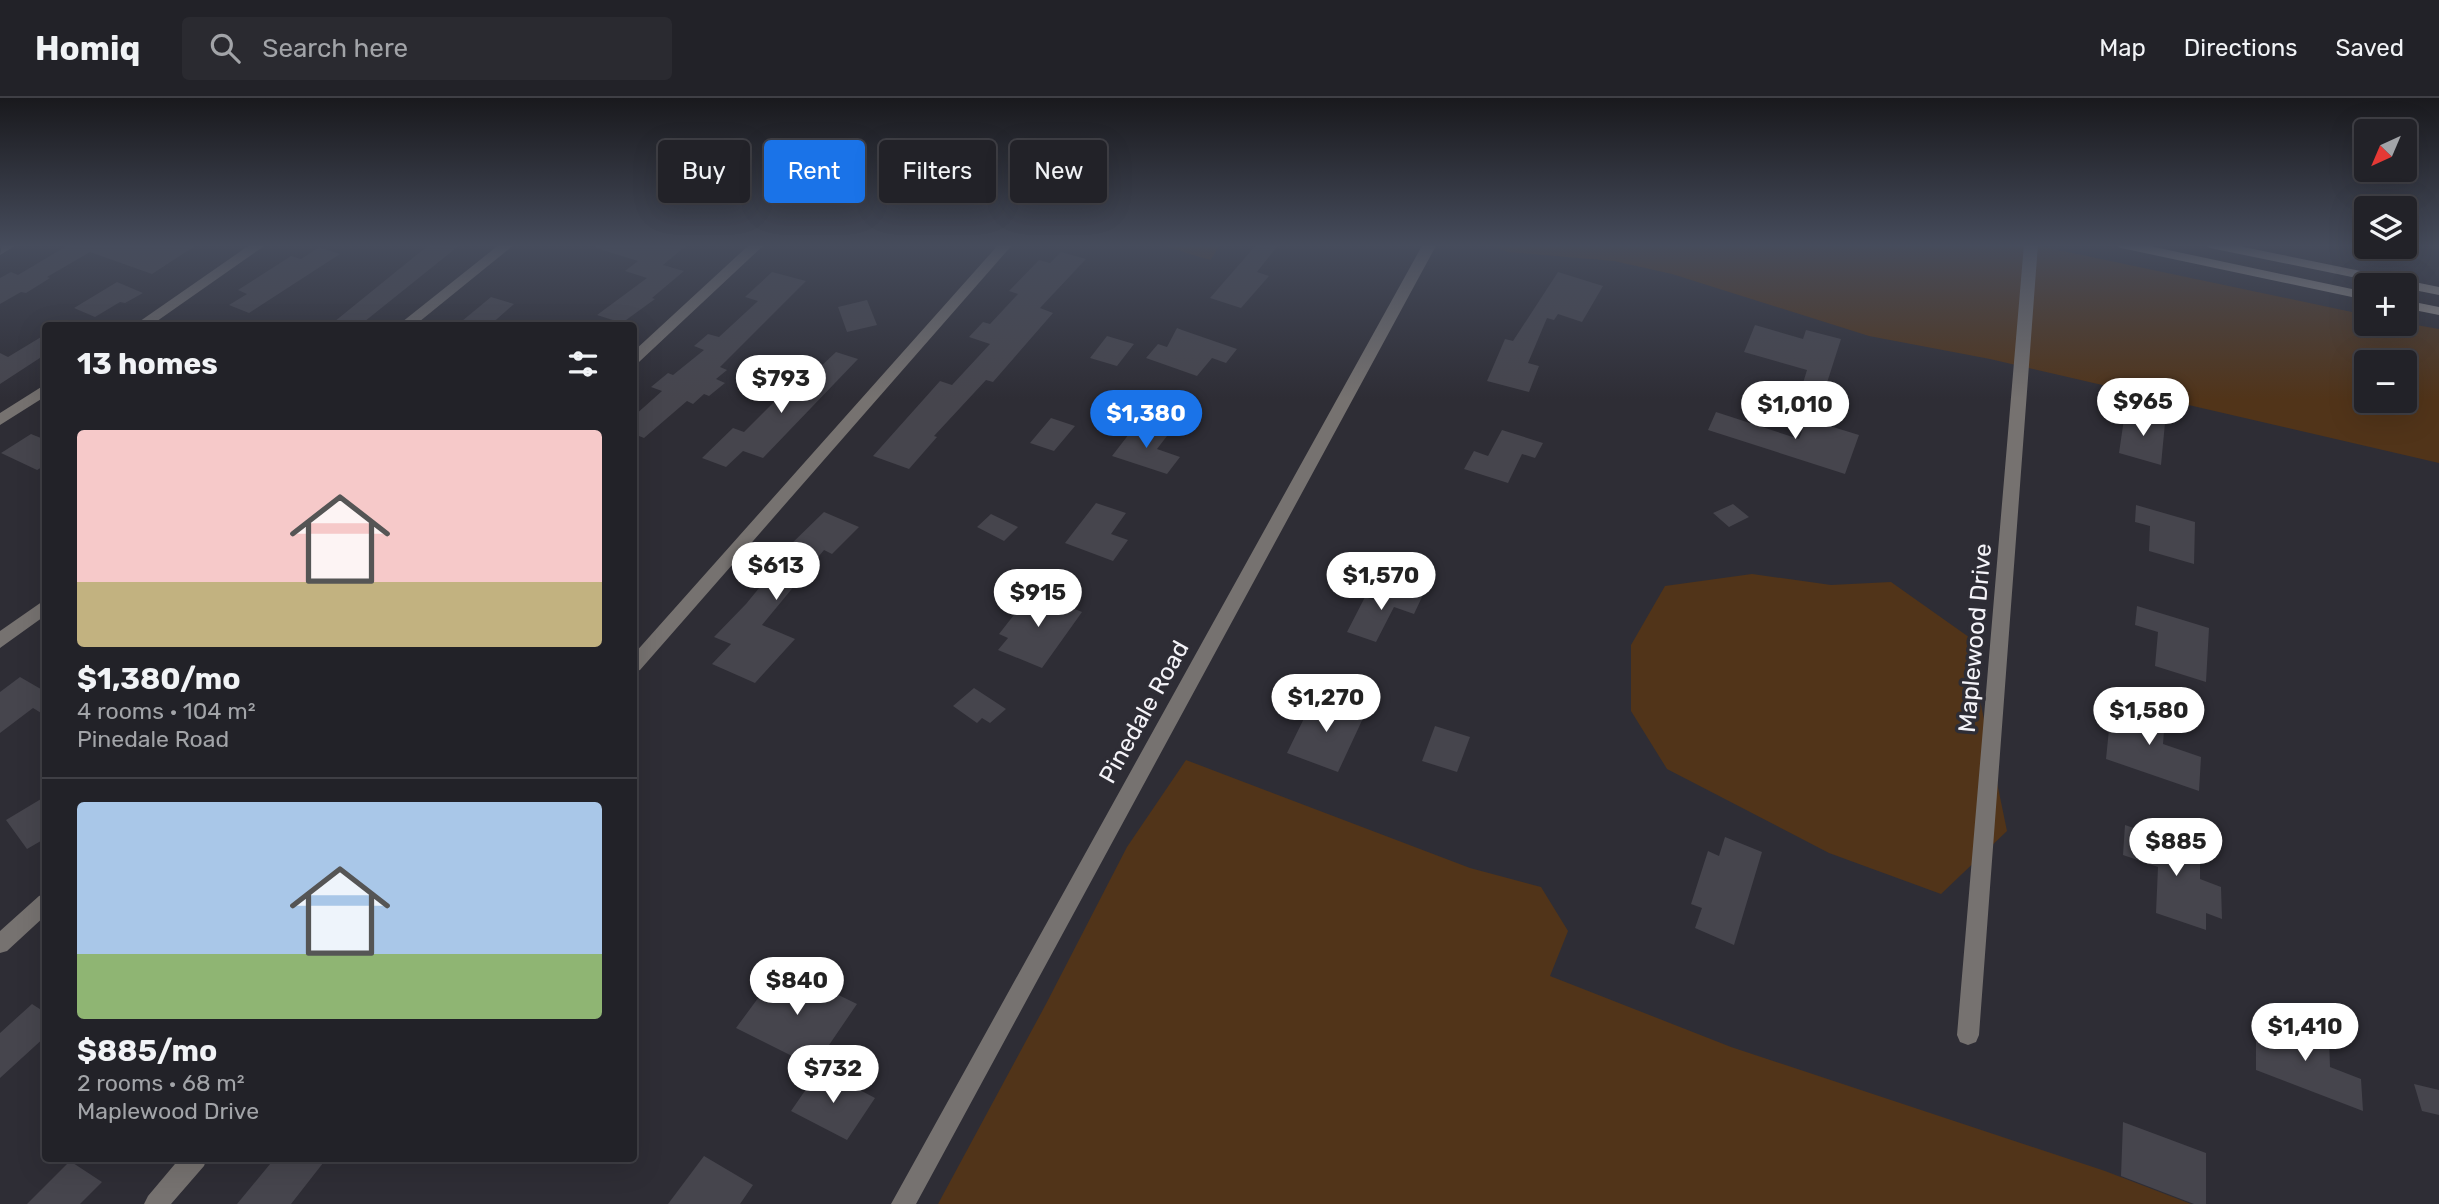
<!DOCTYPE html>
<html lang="en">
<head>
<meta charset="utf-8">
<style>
	body { margin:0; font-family:Rubik,sans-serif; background:#2a2a30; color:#f1f3f6; height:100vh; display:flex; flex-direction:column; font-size:26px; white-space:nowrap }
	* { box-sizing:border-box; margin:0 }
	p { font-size:23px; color:#a2a4a8 }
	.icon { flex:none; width:38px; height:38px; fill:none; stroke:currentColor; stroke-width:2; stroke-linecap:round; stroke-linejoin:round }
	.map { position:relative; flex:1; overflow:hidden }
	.side { position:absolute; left:42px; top:224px; width:595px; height:840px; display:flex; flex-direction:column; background:#222228; border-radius:7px; box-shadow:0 7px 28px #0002,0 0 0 2px #3f3f45 }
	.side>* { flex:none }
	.hud { position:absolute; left:658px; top:42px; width:665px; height:63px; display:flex; gap:14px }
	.needle { width:46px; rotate:224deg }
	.buttons { position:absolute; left:2354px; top:21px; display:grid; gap:14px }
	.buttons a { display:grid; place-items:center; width:63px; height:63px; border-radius:7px; background:#222228; box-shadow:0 7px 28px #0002,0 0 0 2px #3f3f45; font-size:35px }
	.price { position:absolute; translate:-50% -60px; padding:0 16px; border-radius:24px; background:#fff; color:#222; font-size:23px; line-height:46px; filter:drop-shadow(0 2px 4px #0008) }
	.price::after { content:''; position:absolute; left:50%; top:42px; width:21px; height:16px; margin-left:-10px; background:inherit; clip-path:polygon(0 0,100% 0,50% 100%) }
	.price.on { background:#1a73e8; color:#fff }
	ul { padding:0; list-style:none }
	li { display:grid; align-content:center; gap:14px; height:371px; padding:0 35px }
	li+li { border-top:2px solid #3f3f45 }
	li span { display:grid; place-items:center; height:217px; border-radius:7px; color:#555 }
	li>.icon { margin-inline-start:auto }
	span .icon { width:126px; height:126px; fill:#fffc; stroke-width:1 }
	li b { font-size:30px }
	h2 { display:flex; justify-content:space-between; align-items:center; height:84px; padding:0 35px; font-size:30px }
	.tag { padding:0 24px; border-radius:7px; background:#222228; box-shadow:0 7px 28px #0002,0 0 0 2px #3f3f45; font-size:24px; line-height:63px }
	.tag.on { background:#1a73e8; color:#fff }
	header { display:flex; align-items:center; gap:42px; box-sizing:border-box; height:98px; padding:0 35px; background:#222228; border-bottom:2px solid #3f3f45 }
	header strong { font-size:33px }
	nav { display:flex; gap:38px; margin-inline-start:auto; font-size:24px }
	.search { width:490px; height:63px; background:#2a2a30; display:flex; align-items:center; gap:18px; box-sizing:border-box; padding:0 24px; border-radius:7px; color:#a2a4a8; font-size:26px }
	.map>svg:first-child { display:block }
	.green { fill:#513419; fill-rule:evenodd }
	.building { fill:#46454d }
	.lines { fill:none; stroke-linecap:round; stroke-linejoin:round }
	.street { fill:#767270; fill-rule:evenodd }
	.secondary { fill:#9e9894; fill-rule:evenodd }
	.labels { text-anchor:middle; stroke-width:7; stroke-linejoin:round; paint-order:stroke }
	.street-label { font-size:24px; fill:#f4f3f8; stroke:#2e2d35 }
</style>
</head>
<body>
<header>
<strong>Homiq</strong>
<div class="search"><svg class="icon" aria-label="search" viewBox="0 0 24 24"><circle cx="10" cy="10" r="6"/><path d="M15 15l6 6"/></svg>Search here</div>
<nav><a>Map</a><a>Directions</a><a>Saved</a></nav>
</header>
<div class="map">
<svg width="2439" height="1106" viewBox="0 0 2439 1106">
	<rect width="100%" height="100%" fill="#2e2d35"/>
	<path class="green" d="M1157 146H1221L1210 162Z
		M1488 146H2030L2366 217V226L2405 225 2439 231V365L1990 261 1869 238 1672 176 1614 163 1508 154ZM2366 264H2404V303H2366Z
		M1752 476 1831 487 1891 484 1973 542 1981 607 2007 733 1941 796 1829 755 1667 671 1631 613V547L1665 488Z
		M1186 662 1470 770 1541 789 1568 833 1550 878 1731 949 2105 1073 2191 1106H938L1046 906 1127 749Z"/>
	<path class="building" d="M70 146H198L152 176 90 154 47 179 50 180 26 195 21 194 0 206V180L11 174 18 177Z
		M430 146H461L359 228H329Z
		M596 146H688L663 167 684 173 652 200 655 201 622 225 597 217 647 180 625 173 638 163 596 150Z
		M1257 146H1279L1257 174 1269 178 1241 210 1210 200Z
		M319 149 340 156 249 215 229 207 247 196 238 192 291 158 301 161Z
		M1061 154 1086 161 1040 210 1053 215 993 284 986 282 934 338 937 339 909 371 873 358 940 283 952 287 990 246 969 239 983 224 990 226 1018 196 1009 193 1039 162 1050 165Z
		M772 174 806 183 720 269 727 272 716 281 725 285 709 298 704 296 693 306 687 303 644 340 634 336V318L662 293 651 289 668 275 673 277 704 252 694 248 708 236 719 239 758 203 745 199Z
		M1558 174 1603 188 1582 224 1558 216 1554 222 1547 220 1528 265 1539 268 1529 294 1487 283 1505 241 1513 243Z
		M117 184 143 195 125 205 120 204 95 219 74 210Z
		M491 199 514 206 489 228H456Z
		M867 202 877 227 847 234 838 209Z
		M1755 227 1803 241 1806 232 1841 241 1825 291 1803 285 1807 272 1744 254Z
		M1177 230 1182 232 1237 251 1226 265 1212 260 1197 278 1146 260 1158 246 1167 249Z
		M46 236V256L0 286V255L8 259Z
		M1107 238 1134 246 1117 268 1090 260Z
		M836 254 858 261 763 360 743 353 726 369 702 360 733 330 744 334 789 289 797 291Z
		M1716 314 1799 341 1807 321 1859 337 1845 376 1708 332Z
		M2125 314 2165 325 2161 367 2119 355Z
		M1051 320 1075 328 1054 353 1030 345Z
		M1136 327 1167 338 1157 351 1180 359 1167 376 1112 358Z
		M1502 332 1543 345 1535 360 1522 356 1508 385 1464 371 1474 353 1488 358Z
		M31 336 46 342V367L37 372 1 355Z
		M1096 405 1126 415 1111 436 1128 442 1113 463 1065 445Z
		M1733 406 1749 419 1729 429 1713 415Z
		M2136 407 2195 424 2194 466 2149 453 2150 428 2135 424Z
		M824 414 859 429 832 456 824 452 762 527 795 541 755 585 712 566 731 546 714 539 746 506 790 452 786 451Z
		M991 416 1018 429 1004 443 977 429Z
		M1387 487 1422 499 1414 516 1394 509 1376 544 1347 534 1365 499 1383 505 1378 504Z
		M1032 494 1082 514 1042 570 998 552 1008 540 999 536Z
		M2137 508 2209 530 2206 584 2155 568 2158 534 2135 527Z
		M20 579 46 594V618L33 610 0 635V594Z
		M974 590 1006 611 990 625 982 620 977 625 953 608Z
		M1315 598 1365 616 1338 674 1287 655Z
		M2112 602 2165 619 2163 646 2201 659 2199 693 2106 661Z
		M1435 628 1470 639 1457 674 1422 663Z
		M46 698V740L27 751 6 722Z
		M2125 727 2200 753V781L2221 789 2222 821 2206 815V832L2156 815 2158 769 2123 757Z
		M1725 739 1762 754 1734 847 1695 830 1702 810 1691 806 1708 753 1719 758Z
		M781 869 857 906 814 969 736 930Z
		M32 906 46 915V938L0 980V935Z
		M2268 918 2329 941 2330 969 2361 981 2363 1013 2256 972V933L2268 938Z
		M820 971 875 1000 847 1042 791 1013Z
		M2414 986 2439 992V1017L2422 1013Z
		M2123 1024 2206 1055V1106H2194L2121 1078Z
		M704 1058 753 1087 740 1106H668Z
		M275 1060H327L291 1106H237Z
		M70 1063 102 1084 80 1106H27Z"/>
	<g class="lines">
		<path class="street" d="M2 146H18L0 157Z
			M251 146H267L150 228H133Z
			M500 146H515L414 228H397Z
			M750 146H765L639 264 634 265V253Z
			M999 146H1013L640 572 634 574V556Z
			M1423 146H1437L916 1106H891Z
			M2024 146H2038L1979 937 1976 944 1968 947 1960 944 1957 937Z
			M46 286V298L0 327V315Z
			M46 501V517L0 550V533Z
			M46 795V817L7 853 0 855V833L39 798Z
			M180 1060H207L204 1068 171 1106H144L148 1098Z"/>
		<path class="secondary" d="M2114 146H2140L2366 194V202L2121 150Z
			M2203 146H2229L2439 189V197L2404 190V187H2391L2210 150Z
			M2404 202 2439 209V217L2404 210Z"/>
	</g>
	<linearGradient id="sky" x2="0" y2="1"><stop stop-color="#19191d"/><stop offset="0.49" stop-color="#464c5c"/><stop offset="1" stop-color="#464c5c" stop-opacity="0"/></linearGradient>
	<rect width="2439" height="301" fill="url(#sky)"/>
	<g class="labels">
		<g class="street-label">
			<text transform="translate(1975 540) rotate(-85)" y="8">Maplewood Drive</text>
			<text transform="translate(1144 614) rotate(-61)" y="8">Pinedale Road</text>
		</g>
	</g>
</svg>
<div class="buttons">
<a><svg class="needle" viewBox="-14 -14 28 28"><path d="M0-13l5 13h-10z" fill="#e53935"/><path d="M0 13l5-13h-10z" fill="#a2a4a8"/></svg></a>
<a><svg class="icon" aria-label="layers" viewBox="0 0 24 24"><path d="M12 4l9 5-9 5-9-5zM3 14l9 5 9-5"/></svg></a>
<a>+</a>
<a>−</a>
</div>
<b class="price" style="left:781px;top:317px">$793</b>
<b class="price" style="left:2143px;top:340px">$965</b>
<b class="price" style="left:1795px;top:343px">$1,010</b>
<b class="price on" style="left:1146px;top:352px">$1,380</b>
<b class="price" style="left:776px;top:504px">$613</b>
<b class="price" style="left:1381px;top:514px">$1,570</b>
<b class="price" style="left:1038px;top:531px">$915</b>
<b class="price" style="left:1326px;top:636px">$1,270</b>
<b class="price" style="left:2149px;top:649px">$1,580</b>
<b class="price" style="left:2176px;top:780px">$885</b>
<b class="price" style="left:797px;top:919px">$840</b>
<b class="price" style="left:2305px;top:965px">$1,410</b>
<b class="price" style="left:833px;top:1007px">$732</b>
<div class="hud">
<a class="tag">Buy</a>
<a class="tag on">Rent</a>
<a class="tag">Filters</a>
<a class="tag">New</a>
</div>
<section class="side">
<h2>13 homes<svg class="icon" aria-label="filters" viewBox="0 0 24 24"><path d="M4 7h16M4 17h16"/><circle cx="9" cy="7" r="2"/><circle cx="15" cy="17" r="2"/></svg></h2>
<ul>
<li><span style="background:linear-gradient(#f6c9c9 70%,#c2b280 0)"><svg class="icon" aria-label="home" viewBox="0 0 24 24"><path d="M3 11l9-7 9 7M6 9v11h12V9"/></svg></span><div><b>$1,380/mo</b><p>4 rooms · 104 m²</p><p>Pinedale Road</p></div></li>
<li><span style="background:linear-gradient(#a9c7e8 70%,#8fb573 0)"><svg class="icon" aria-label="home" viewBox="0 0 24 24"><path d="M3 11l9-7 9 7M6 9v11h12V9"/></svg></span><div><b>$885/mo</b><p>2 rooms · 68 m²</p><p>Maplewood Drive</p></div></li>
</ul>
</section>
</div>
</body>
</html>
